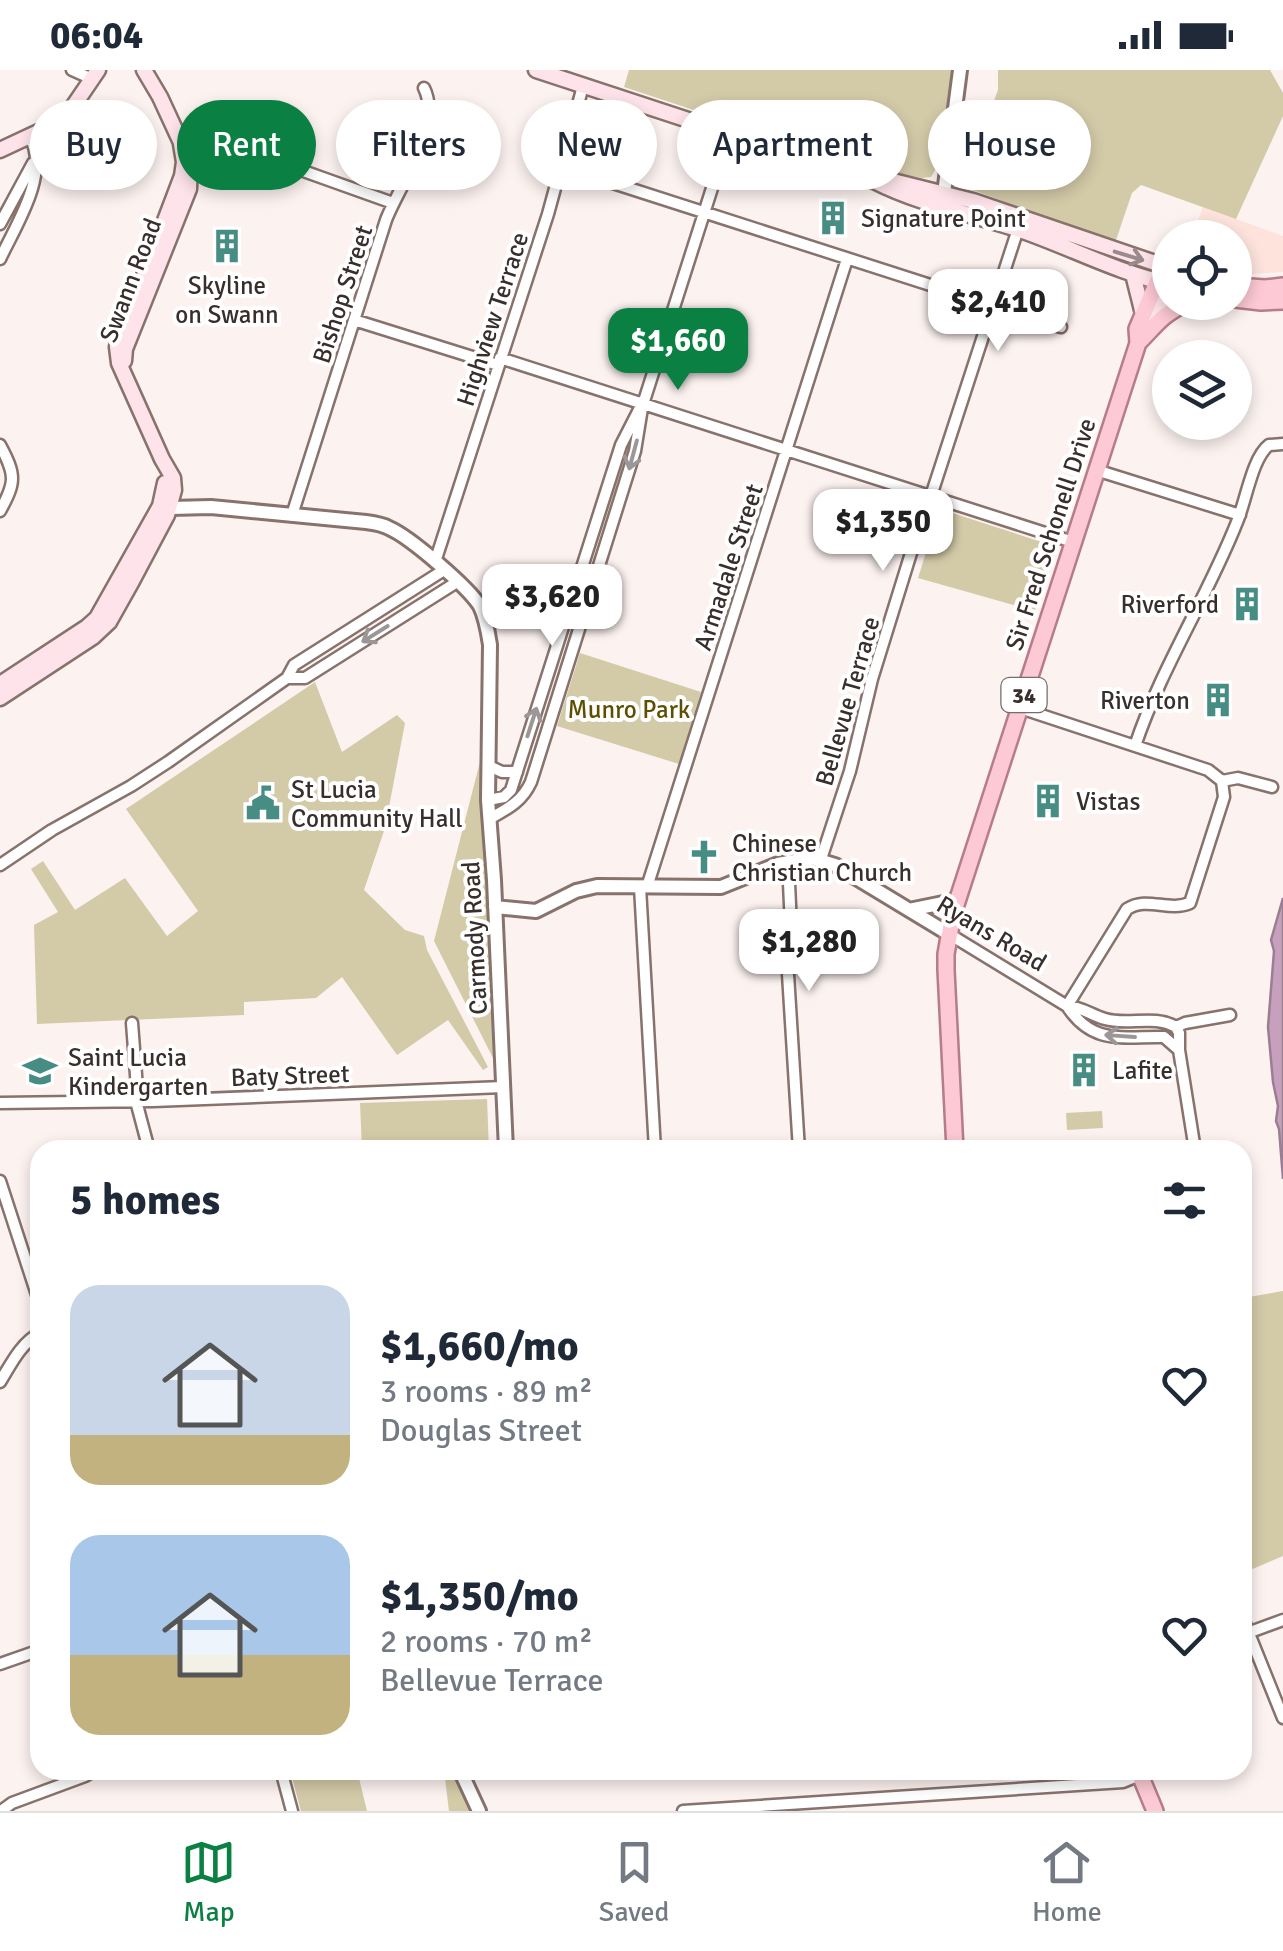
<!DOCTYPE html>
<html lang="en">
<head>
<meta charset="utf-8">
<style>
	body { margin:0; font-family:Signika,sans-serif; background:#f2f2f3; color:#1f2937; height:100vh; display:flex; flex-direction:column; font-size:38px; white-space:nowrap }
	* { box-sizing:border-box; margin:0 }
	p { font-size:32px; color:#747a83 }
	.icon { flex:none; width:55px; height:55px; fill:none; stroke:currentColor; stroke-width:2; stroke-linecap:round; stroke-linejoin:round }
	.map { position:relative; flex:1; overflow:hidden }
	.drawer { position:absolute; left:30px; top:1070px; width:1222px; height:640px; display:flex; flex-direction:column; background:#fff; border-radius:30px; box-shadow:0 5px 15px #0003 }
	.drawer>* { flex:none }
	.banner { position:absolute; left:30px; top:30px; width:1225px; height:90px; display:flex; gap:20px }
	.controls { position:absolute; left:1152px; top:150px; display:grid; gap:20px }
	.controls a { display:grid; place-items:center; width:100px; height:100px; border-radius:50%; background:#fff; box-shadow:0 5px 15px #0003; font-size:50px }
	.price { position:absolute; translate:-50% -85px; padding:0 22px; border-radius:20px; background:#fff; color:#222; font-size:32px; line-height:65px; filter:drop-shadow(0 2px 5px #0008) }
	.price::after { content:''; position:absolute; left:50%; top:60px; width:30px; height:22px; margin-left:-15px; background:inherit; clip-path:polygon(0 0,100% 0,50% 100%) }
	.price.on { background:#0b8043; color:#fff }
	ul { padding:0; list-style:none }
	li { display:flex; align-items:center; gap:30px; height:250px; padding:0 40px }
	li span { display:grid; place-items:center; flex:none; width:280px; height:200px; border-radius:30px; color:#555 }
	li>.icon { margin-inline-start:auto }
	span .icon { width:120px; height:120px; fill:#fffc; stroke-width:1 }
	li b { font-size:42px }
	h2 { display:flex; justify-content:space-between; align-items:center; height:120px; padding:0 40px; font-size:42px }
	.tag { padding:0 35px; border-radius:45px; background:#fff; box-shadow:0 5px 15px #0003; font-size:35px; line-height:90px }
	.tag.on { background:#0b8043; color:#fff }
	.status { display:flex; justify-content:space-between; align-items:center; height:70px; padding:0 50px; background:#fff; direction:ltr }
	.status svg { height:28px; fill:currentColor }
	.tab-bar { display:flex; justify-content:space-around; align-items:center; height:140px; border-top:2px solid #e0e1e3; background:#fff; font-size:28px; color:#747a83 }
	.tab-bar a { display:grid; justify-items:center; gap:5px }
	.tab-bar .on { color:#0b8043 }
	.map>svg:first-child { display:block }
	.built { fill:#fee3dd }
	.green { fill:#d3caa8 }
	.water { fill:#c6a0bd; stroke:#9b7e92; stroke-width:2.5 }
	.lines { fill:none; stroke-linecap:round; stroke-linejoin:round }
	.minor-casing { stroke:#87726c; stroke-width:15 }
	.tertiary-casing { stroke:#87726c; stroke-width:18 }
	.secondary-casing { stroke:#87726c; stroke-width:19 }
	.primary-casing { stroke:#b67c87; stroke-width:20 }
	.minor { stroke:#fff; stroke-width:10 }
	.tertiary { stroke:#fff; stroke-width:12 }
	.secondary { stroke:#fee4ea; stroke-width:14 }
	.primary { stroke:#fcc9d4; stroke-width:15 }
	.oneway { stroke:#9b8a8c }
	.oneway2 { stroke:#9c9796 }
	.labels { text-anchor:middle; stroke-width:8; stroke-linejoin:round; paint-order:stroke }
	.shield { fill:#fff; stroke:#746d6c; stroke-width:2.5 }
	.shield-label { font-size:22px; font-weight:bold; fill:#382f2d }
	.poi-label { font-size:25px; fill:#382f2d; stroke:#fff; text-anchor:start }
	.street-label { font-size:25px; fill:#382f2d; stroke:#fff }
	.park-label { font-size:25px; fill:#604e00; stroke:#fff }
</style>
</head>
<body>
<div class="status"><b>06:04</b><svg viewBox="0 0 49 12"><path d="M0 12V9h3v3zM5 12V6h3v6zM10 12V3h3v9zM15 12V0h3v12zM26 1h20v11H26zM47 4h2v5h-2z"/></svg></div>
<div class="map">
<svg width="1283" height="1741" viewBox="0 0 1283 1741">
	<rect width="100%" height="100%" fill="#fcf2f0"/>
	<path class="built" d="M1203 137 1283 166V202L1252 204 1235 202V168H1192Z"/>
	<path class="green" d="M629 0H953C951 25 945 89 931 107L922 108 860 95 624 17Z
		M998 0H1270L1283 23V46L1236 149 1141 115 1132 123 1115 173 973 120C968 114 966 109 968 101L998 20Z
		M943 440 1051 475 1055 478 1035 541 918 508 938 444Z
		M580 583 701 622 679 694 557 656Z
		M315 612 342 682 397 645 405 653 385 758 364 820 405 860 424 866 427 880 488 997 483 1000 448 950 397 985 342 907 316 928 244 932V945L37 954 34 855 58 842 31 799 43 791 75 840 125 808 167 866 198 841 126 739Z
		M482 684 495 992 434 871Z
		M487 1029 489 1080H362L360 1033Z
		M1102 1041 1103 1058 1067 1060 1066 1043Z
		M1283 1221V1486L1243 1503V1228Z
		M290 1700H357L367 1741H301Z
		M444 1700H454L473 1741H449Z"/>
	<path class="water" d="M1283 828V1109L1279 1059 1276 1051 1278 1036 1273 1012 1268 957 1274 881 1271 870Z"/>
	<g class="lines">
		<g class="minor-casing">
			<path id="minor" d="M72 0 90 8
				M181 74 186 66 197 63 393 133
				M560 96 1061 257
				M0 154 33 93
				M0 189C16 155 50 104 30 67
				M354 250 498 295
				M500 288 1073 472
				M0 375C16 405 16 412 0 441
				M1096 400 1240 445
				M931 426 1018 159
				M292 445 386 150C399 116 443 56 424 18
				M435 492 548 144 583 16
				M287 608H305L457 512
				M1020 638 1208 700 1222 711
				M1135 676C1161 598 1207 528 1237 452 1246 431 1252 388 1269 375L1283 374
				M489 696 502 702H517
				M1222 711 1238 708 1272 717
				M488 730 504 727 511 720 621 375 645 328 729 65
				M489 749C507 739 522 732 531 712L635 381 642 338
				M821 789 850 701 872 609 929 425
				M788 791 791 857 788 904 799 1080
				M0 795 52 760 131 716 168 692 287 608 294 595 444 500
				M640 817 655 1080
				M647 817 847 189
				M949 864 1067 936C1082 937 1091 945 1105 949 1128 956 1154 944 1176 957L1185 953 1230 945
				M1067 936 1127 839C1147 826 1168 842 1190 833L1224 727 1222 711
				M1067 936C1093 976 1123 966 1164 967L1179 980
				M132 953 138 1031
				M1176 957 1179 963V980L1195 1080
				M136 1031 149 1080
				M0 1033 153 1031 503 1017
				M0 1111 40 1234
				M0 1312C11 1294 21 1273 40 1263
				M1242 1546 1283 1648
				M1242 1565 1283 1550
				M0 1594 40 1580
				M281 1700 292 1741
				M1 1741 12 1733 85 1706 95 1700
				M683 1741 1123 1712 1140 1705"/>
		</g>
		<g class="tertiary-casing">
			<path id="tertiary" d="M943 131 960 0
				M170 438 211 437 366 452C374 453 382 454 389 458 410 467 468 517 480 536 486 548 488 562 490 575L488 730 494 810 506 1080
				M495 837 536 841 576 821 597 816 721 817 778 794 812 788 835 795 949 864
				M909 840 958 830
				M460 1700 479 1741"/>
		</g>
		<g class="secondary-casing">
			<path id="secondary" d="M536 0 874 111C921 135 973 144 1023 161 1072 178 1118 203 1170 214
				M0 80 64 50 98 0
				M878 112H897L973 131 1164 196
				M1133 204 1143 244
				M1151 256 1170 210
				M124 291 125 279 189 119 190 92 160 27 144 0
				M0 614 87 557 97 548 160 436 165 413
				M0 628 93 567 109 552 132 511 167 445 174 420 173 408 162 389 119 293 117 277 182 106 184 92 181 74"/>
		</g>
		<g class="primary-casing">
			<path id="primary" d="M1235 216 1265 218 1283 216
				M1235 229 1261 232 1283 231
				M1138 273C1156 255 1163 243 1189 232
				M955 1080 946 900V884L953 844 1138 273 1137 259 1164 196 1170 198
				M1138 1700 1155 1741"/>
		</g>
		<use href="#minor" class="minor"/>
		<use href="#tertiary" class="tertiary"/>
		<use href="#secondary" class="secondary"/>
		<use href="#primary" class="primary"/>
	</g>
	<defs><path id="oneway-shaft" d="M-6 0H5M1.5-3L5.5 0L1.5 3" fill="none" stroke-width="1.6" stroke-linecap="round" stroke-linejoin="round" transform="scale(2.5)"/></defs>
	<use class="oneway" href="#oneway-shaft" transform="translate(1129 186) rotate(17)"/>
	<g class="oneway2">
		<use href="#oneway-shaft" transform="translate(633 385) rotate(105)"/>
		<use href="#oneway-shaft" transform="translate(375 564) rotate(148)"/>
		<use href="#oneway-shaft" transform="translate(532 652) rotate(-72)"/>
		<use href="#oneway-shaft" transform="translate(1120 966) rotate(-176)"/>
	</g>
	<defs>
		<g id="building-bare" transform="scale(2.7)"><path d="M-4-6H4V6H1V3H-1V6H-4ZM-2.5-4.3h1.7v1.8h-1.7ZM.8-4.3h1.7v1.8H.8ZM-2.5-1h1.7V.8h-1.7ZM.8-1h1.7V.8H.8Z" fill="#488d83" stroke="#fff" stroke-width="2.5" paint-order="stroke"/></g>
		<g id="civic-bare" transform="scale(2.7)"><path d="M-.6-6.5H3V-4.5H.6V-3L4-1V1h2V6H-6V1h2V-1L-.6-3ZM-1.2 2.5V6h2.4V2.5Z" fill="#488d83" stroke="#fff" stroke-width="2.5" paint-order="stroke"/></g>
		<g id="church-bare" transform="scale(2.7)"><path d="M-1.2-6h2.4v3.5h3.3v2.4h-3.3V6h-2.4V-.1h-3.3v-2.4h3.3Z" fill="#488d83" stroke="#fff" stroke-width="2.5" paint-order="stroke"/></g>
		<g id="school-bare" transform="scale(2.7)"><path d="M0-5L7-2L0 1L-7-2ZM-4 1L0 2.5L4 1V4Q0 6-4 4Z" fill="#488d83" stroke="#fff" stroke-width="2.5" paint-order="stroke"/></g>
	</defs>
	<g fill-rule="evenodd">
		<use href="#building-bare" x="833" y="148"/>
		<use href="#building-bare" x="227" y="176"/>
		<use href="#building-bare" x="1247" y="534"/>
		<use href="#building-bare" x="1218" y="630"/>
		<use href="#building-bare" x="1048" y="731"/>
		<use href="#civic-bare" x="263" y="733"/>
		<use href="#church-bare" x="704" y="787"/>
		<use href="#building-bare" x="1084" y="1000"/>
		<use href="#school-bare" x="40" y="1001"/>
	</g>
	<g class="labels">
		<rect class="shield" x="1001.5" y="608" width="45" height="34" rx="8"/>
		<g class="shield-label">
			<text x="1024" y="633">34</text>
		</g>
		<g class="poi-label">
			<text x="861" y="157">Signature Point</text>
			<text x="227" y="224" text-anchor="middle">Skyline<tspan x="227" dy="29">on Swann</tspan></text>
			<text x="1219" y="543" text-anchor="end">Riverford</text>
			<text x="1190" y="639" text-anchor="end">Riverton</text>
			<text x="291" y="728">St Lucia<tspan x="291" dy="29">Community Hall</tspan></text>
			<text x="1076" y="740">Vistas</text>
			<text x="732" y="782">Chinese<tspan x="732" dy="29">Christian Church</tspan></text>
			<text x="68" y="996">Saint Lucia<tspan x="68" dy="29">Kindergarten</tspan></text>
			<text x="1112" y="1009">Lafite</text>
		</g>
		<g class="street-label">
			<text transform="translate(130 210) rotate(-69)" y="9">Swann Road</text>
			<text transform="translate(342 224) rotate(-72)" y="9">Bishop Street</text>
			<text transform="translate(492 249) rotate(-72)" y="9">Highview Terrace</text>
			<text transform="translate(1050 464) rotate(-72)" y="9">Sir Fred Schonell Drive</text>
			<text transform="translate(728 497) rotate(-72)" y="9">Armadale Street</text>
			<text transform="translate(847 631) rotate(-74)" y="9">Bellevue Terrace</text>
			<text transform="translate(992 863) rotate(31)" y="9">Ryans Road</text>
			<text transform="translate(474 868) rotate(-93)" y="9">Carmody Road</text>
			<text transform="translate(290 1005) rotate(-2)" y="9">Baty Street</text>
		</g>
		<g class="park-label">
			<text x="629" y="648">Munro Park</text>
		</g>
	</g>
</svg>
<div class="controls">
<a><svg class="icon" aria-label="locate" viewBox="0 0 24 24"><circle cx="12" cy="12" r="6"/><path d="M12 2v4M12 18v4M2 12h4M18 12h4"/></svg></a>
<a><svg class="icon" aria-label="layers" viewBox="0 0 24 24"><path d="M12 4l9 5-9 5-9-5zM3 14l9 5 9-5"/></svg></a>
</div>
<b class="price" style="left:998px;top:284px">$2,410</b>
<b class="price on" style="left:678px;top:323px">$1,660</b>
<b class="price" style="left:883px;top:504px">$1,350</b>
<b class="price" style="left:552px;top:579px">$3,620</b>
<b class="price" style="left:809px;top:924px">$1,280</b>
<div class="banner">
<a class="tag">Buy</a>
<a class="tag on">Rent</a>
<a class="tag">Filters</a>
<a class="tag">New</a>
<a class="tag">Apartment</a>
<a class="tag">House</a>
</div>
<section class="drawer">
<h2>5 homes<svg class="icon" aria-label="filters" viewBox="0 0 24 24"><path d="M4 7h16M4 17h16"/><circle cx="9" cy="7" r="2"/><circle cx="15" cy="17" r="2"/></svg></h2>
<ul>
<li><span style="background:linear-gradient(#c9d6e8 75%,#c2b280 0)"><svg class="icon" aria-label="home" viewBox="0 0 24 24"><path d="M3 11l9-7 9 7M6 9v11h12V9"/></svg></span><div><b>$1,660/mo</b><p>3 rooms · 89 m²</p><p>Douglas Street</p></div><svg class="icon" aria-label="heart" viewBox="0 0 24 24"><path d="M12 20l-8-8c-3-5 5-10 8-4 3-6 11-1 8 4z"/></svg></li>
<li><span style="background:linear-gradient(#a9c7e8 60%,#c2b280 0)"><svg class="icon" aria-label="home" viewBox="0 0 24 24"><path d="M3 11l9-7 9 7M6 9v11h12V9"/></svg></span><div><b>$1,350/mo</b><p>2 rooms · 70 m²</p><p>Bellevue Terrace</p></div><svg class="icon" aria-label="heart" viewBox="0 0 24 24"><path d="M12 20l-8-8c-3-5 5-10 8-4 3-6 11-1 8 4z"/></svg></li>
</ul>
</section>
</div>
<nav class="tab-bar">
<a class="on"><svg class="icon" aria-label="map" viewBox="0 0 24 24"><path d="M3 6l6-2 6 2 6-2v14l-6 2-6-2-6 2zM9 4v14M15 6v14"/></svg>Map</a>
<a><svg class="icon" aria-label="saved" viewBox="0 0 24 24"><path d="M7 4h10v16l-5-4-5 4z"/></svg>Saved</a>
<a><svg class="icon" aria-label="home" viewBox="0 0 24 24"><path d="M3 11l9-7 9 7M6 9v11h12V9"/></svg>Home</a>
</nav>
</body>
</html>
